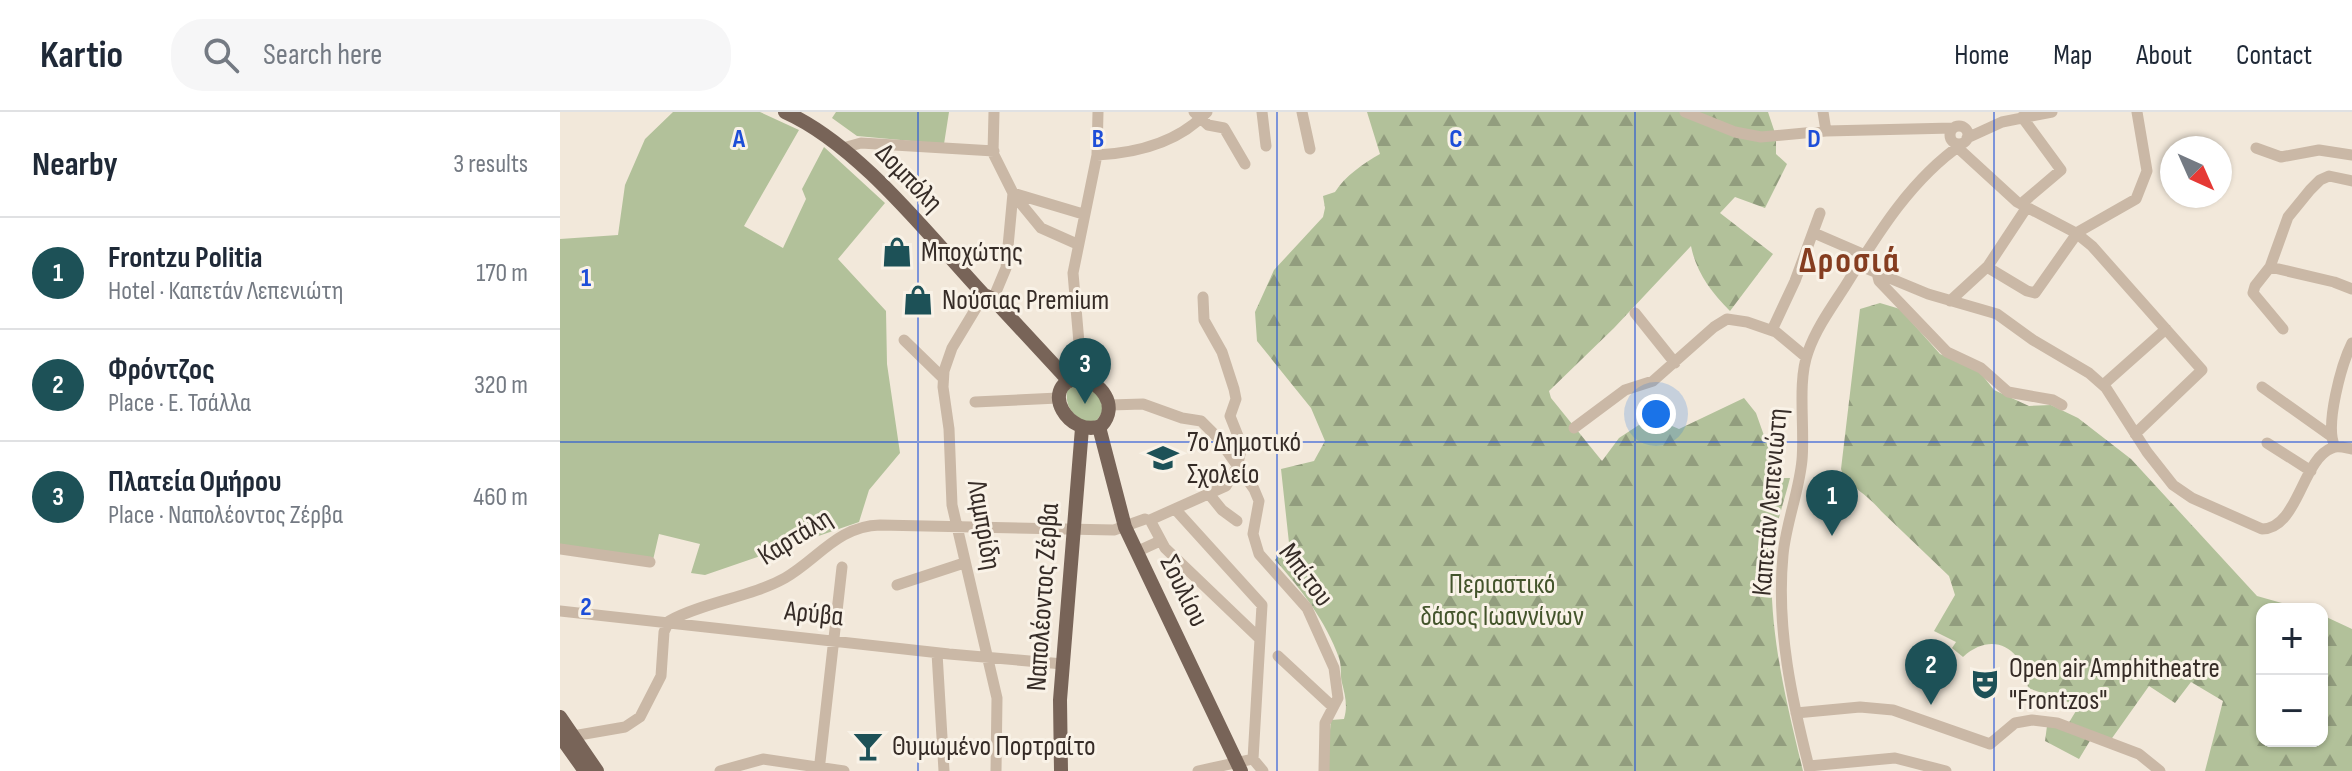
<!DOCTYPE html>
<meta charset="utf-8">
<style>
body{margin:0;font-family:"Sofia Sans Condensed",sans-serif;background:#f6f6f7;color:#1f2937}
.controls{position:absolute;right:24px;bottom:24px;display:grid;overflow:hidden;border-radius:16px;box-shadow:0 2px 6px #0004}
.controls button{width:72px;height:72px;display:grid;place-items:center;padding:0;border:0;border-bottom:2px solid #e0e1e3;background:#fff;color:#1f2937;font:40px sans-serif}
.compass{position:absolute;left:1600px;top:24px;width:72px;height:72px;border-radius:50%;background:#fff;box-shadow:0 2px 6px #0004;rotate:135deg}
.you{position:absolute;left:1096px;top:302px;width:28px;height:28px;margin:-20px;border:6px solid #fff;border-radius:50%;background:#1a73e8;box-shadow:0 0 0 12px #1a73e833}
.badge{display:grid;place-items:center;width:52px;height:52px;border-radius:50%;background:#1d5157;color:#fff;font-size:26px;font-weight:700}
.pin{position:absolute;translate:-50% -66px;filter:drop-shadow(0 2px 4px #0008)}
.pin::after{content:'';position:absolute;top:42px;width:28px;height:24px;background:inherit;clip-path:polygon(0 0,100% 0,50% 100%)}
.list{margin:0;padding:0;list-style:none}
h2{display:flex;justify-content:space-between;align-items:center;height:104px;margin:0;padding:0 32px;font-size:34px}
h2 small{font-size:26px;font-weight:400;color:#747a83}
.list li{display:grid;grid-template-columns:52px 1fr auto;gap:24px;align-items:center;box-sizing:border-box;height:112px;padding:0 32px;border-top:2px solid #e0e1e3}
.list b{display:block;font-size:30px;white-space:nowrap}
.list p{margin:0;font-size:26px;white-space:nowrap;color:#747a83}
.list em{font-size:26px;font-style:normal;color:#747a83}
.icon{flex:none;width:44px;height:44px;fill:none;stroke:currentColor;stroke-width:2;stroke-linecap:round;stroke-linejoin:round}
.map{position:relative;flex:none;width:1792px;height:659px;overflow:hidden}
header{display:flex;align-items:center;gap:48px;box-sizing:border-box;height:112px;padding:0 40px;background:#fff;border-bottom:2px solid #e0e1e3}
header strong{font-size:38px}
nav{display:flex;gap:44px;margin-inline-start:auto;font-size:28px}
.search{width:560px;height:72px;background:#f6f6f7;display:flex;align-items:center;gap:20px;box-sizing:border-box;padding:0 28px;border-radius:32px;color:#747a83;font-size:30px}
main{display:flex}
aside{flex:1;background:#fff}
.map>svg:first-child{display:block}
.grass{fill:#b2c19a}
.forest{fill:url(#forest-firs)}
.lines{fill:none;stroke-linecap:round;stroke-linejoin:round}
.minor{stroke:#cab8a6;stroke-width:11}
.major{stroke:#786458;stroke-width:14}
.grid{fill:none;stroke:#1d4ed8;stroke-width:2;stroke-opacity:0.55}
.labels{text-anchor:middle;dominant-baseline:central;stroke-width:6;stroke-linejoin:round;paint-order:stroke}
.street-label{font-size:28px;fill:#362c27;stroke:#f9f2e7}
.poi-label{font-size:28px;fill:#362c27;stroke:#f9f2e7;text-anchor:start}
.park-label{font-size:28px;fill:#43542b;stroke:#f9f2e7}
.district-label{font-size:36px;font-weight:bold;letter-spacing:2px;fill:#853d20;stroke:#f9f2e7}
.grid-label{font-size:26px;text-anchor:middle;font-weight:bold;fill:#1d4ed8;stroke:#f9f2e7;stroke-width:6;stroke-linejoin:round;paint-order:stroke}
</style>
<header>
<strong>Kartio</strong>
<div class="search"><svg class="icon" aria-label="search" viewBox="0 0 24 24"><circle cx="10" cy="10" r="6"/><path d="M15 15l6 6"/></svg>Search here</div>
<nav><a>Home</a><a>Map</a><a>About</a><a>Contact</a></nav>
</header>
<main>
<aside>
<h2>Nearby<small>3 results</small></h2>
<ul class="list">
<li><span class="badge">1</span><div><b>Frontzu Politia</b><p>Hotel · Καπετάν Λεπενιώτη</p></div><em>170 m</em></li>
<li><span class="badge">2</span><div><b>Φρόντζος</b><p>Place · Ε. Τσάλλα</p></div><em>320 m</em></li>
<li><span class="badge">3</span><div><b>Πλατεία Ομήρου</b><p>Place · Ναπολέοντος Ζέρβα</p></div><em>460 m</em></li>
</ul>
</aside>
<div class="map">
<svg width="1792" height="659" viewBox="0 0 1792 659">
<defs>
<pattern id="forest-firs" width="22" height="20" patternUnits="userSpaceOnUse" patternTransform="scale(2)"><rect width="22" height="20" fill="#b2c19a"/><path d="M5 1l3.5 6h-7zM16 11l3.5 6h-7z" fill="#929d7e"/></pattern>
</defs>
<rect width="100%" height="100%" fill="#f2e8da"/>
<path class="grass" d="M113,0H200L239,18L184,114L223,136L246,87L242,77L264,35L325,91L278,147L326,199L327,252L340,341L309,378L299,410L145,463L131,461L140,432L99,422L93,448L0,432V127L58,123L65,73L85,27Z
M276,0H389L384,32L297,24L272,6Z
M514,272L529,273L540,285L543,299L537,308L528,311C513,304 505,295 507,279Z"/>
<path class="forest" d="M807,0H1208L1216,24V42L1227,52L1205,96L1175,85L1160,101L1213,142L1170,199C1151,180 1136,160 1131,134L1054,216L989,279L991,286L1042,349L1059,326L1091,305L1119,317L1184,286L1196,301L1219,366H1230C1224,391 1213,419 1212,445C1208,517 1226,589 1243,659H766L771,608L784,607C788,594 785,583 782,571C780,563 782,555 779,546C766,509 741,477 715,448L729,431L721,357L754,349L765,329L751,296L697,229L695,200L714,158L763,105L765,96L763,84L775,80C785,64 804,51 820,42Z
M1320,191L1340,197L1380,242L1419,259L1434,278L1469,294L1491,293L1518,306L1571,347L1697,484L1743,497H1702V629H1762V503L1792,517V659H1645L1663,589L1631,570L1615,591L1589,574L1550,629L1534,622L1519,647L1485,629L1487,614L1505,617L1519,594L1468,576C1465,538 1434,517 1403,545L1392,536L1396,530L1374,519L1395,483L1389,464L1321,399C1309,383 1285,372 1281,357L1300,197Z"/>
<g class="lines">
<path class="minor" d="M634,0L648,13L664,16L685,52
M702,0L706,34
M742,0L750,37
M1125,0L1175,20L1201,25L1266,19L1393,16
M1263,0L1266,19
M1390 23a9 9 0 1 1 18 0a9 9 0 1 1-18 0Z
M1407,26L1442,10L1492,0
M1397,35L1457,90L1516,121L1532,134L1642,258L1575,322
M283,36L301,31L434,39
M1696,36L1721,45L1759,38L1792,43
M537,43C578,41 618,31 647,0
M1792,69L1769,64L1760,68L1750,78L1728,105L1710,155L1774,170L1792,177
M453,81L523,102
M453,82L481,116L517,132
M1461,92L1501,58L1462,5
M1254,121L1305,143
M1298,153L1368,182L1437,202L1473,228L1529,261L1546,276L1587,340L1613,373L1632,386L1702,417C1738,417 1742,347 1772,336C1778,333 1786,336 1792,337
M1427,155L1467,179L1475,181L1518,120L1576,87L1587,59L1577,0
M1710,155L1695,174L1693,181L1723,217
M1317,161L1319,169L1387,240L1421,256L1448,280L1493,288L1502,293
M424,183L392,236L384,259L383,275L389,317L392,393L437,586L436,659
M643,185L644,208L662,240L674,277L676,287L670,304L682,334L677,355L666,374L590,408L605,436L699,526
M433,187L446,156L453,81L433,41L434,0
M1390,189L1428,154L1467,95
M1075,201L1115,251
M1212,218L1235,169L1260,101
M344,228L383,266
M522,266L513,161L537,43L538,0
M1543,273L1606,217
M1702,275L1771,324
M415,290L498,286
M550,293L583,292L622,306L641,309L657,325L694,377L699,389L693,422L699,442L747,496L774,556L778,586L765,611L764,659
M1014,316L1065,278L1093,269L1154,215L1167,207L1187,210L1216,220L1246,245
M1707,331L1751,359
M1775,335C1764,314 1782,251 1792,231
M649,382L662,398L677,409
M615,397L702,493L693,647L638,659
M0,437L90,450
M576,440L600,429
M337,473L404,451
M0,499L389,542L503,552
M377,541L384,659
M718,544L773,595
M1236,601L1300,595L1333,598L1430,632L1455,611L1472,608L1497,611L1579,642L1600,659
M13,624L65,615L80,605L101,564L104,520L109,509C144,490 191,485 225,466C258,447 278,414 320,413L554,418L585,407
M693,647L703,659
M1249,654L1335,646L1386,659
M160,659L203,647L284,659
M259,659L282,455
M1250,659C1232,589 1216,516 1223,443C1226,411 1239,380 1242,348C1245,315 1237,270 1248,240C1256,217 1271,196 1284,176C1317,123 1350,68 1402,32"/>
<path class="major" d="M225,0C299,33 368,123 424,183L433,187L509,269
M516,266C541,268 560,294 541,314C509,326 479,276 516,266Z
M539,315L565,415L681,659
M0,605L37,659
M0,624L25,659
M501,659L500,588L522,316"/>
</g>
<path class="grid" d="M358,0V659M717,0V659M1075,0V659M1434,0V659M0,330H1792"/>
<defs>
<g id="shop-bare" transform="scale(2.4)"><path d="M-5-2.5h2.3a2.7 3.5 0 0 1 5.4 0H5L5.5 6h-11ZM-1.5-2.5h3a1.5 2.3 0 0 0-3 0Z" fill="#1d5157" stroke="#f9f2e7" stroke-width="2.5" paint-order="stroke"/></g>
<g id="school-bare" transform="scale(2.4)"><path d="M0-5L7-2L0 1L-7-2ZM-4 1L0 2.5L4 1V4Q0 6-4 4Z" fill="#1d5157" stroke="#f9f2e7" stroke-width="2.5" paint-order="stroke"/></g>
<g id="theatre-bare" transform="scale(2.4)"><path d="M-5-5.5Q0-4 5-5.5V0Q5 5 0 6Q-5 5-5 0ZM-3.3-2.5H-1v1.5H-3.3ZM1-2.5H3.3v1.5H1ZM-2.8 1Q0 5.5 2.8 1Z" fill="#1d5157" stroke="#f9f2e7" stroke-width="2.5" paint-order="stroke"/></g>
<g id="bar-bare" transform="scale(2.4)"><path d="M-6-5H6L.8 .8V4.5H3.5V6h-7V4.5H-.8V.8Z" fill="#1d5157" stroke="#f9f2e7" stroke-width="2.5" paint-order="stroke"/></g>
</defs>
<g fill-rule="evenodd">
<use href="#shop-bare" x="337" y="140"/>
<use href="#shop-bare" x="358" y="188"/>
<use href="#school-bare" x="603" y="346"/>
<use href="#theatre-bare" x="1425" y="572"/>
<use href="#bar-bare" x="308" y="634"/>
</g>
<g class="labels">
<g class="street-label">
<text transform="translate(349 66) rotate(46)">Δομπόλη</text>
<text transform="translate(1210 390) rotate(-85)">Καπετάν Λεπενιώτη</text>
<text transform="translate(424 413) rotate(80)">Λαμπρίδη</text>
<text transform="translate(235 425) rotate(-32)">Καρτάλη</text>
<text transform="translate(746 463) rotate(53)">Μπίτου</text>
<text transform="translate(624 479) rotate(64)">Σουλίου</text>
<text transform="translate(483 485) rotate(-86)">Ναπολέοντος Ζέρβα</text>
<text transform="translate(254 502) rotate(6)">Αρύβα</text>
</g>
<g class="poi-label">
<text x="361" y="140">Μποχώτης</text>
<text x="382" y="188">Νούσιας Premium</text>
<text x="627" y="330">7ο Δημοτικό<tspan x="627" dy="32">Σχολείο</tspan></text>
<text x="1449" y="556">Open air Amphitheatre<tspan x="1449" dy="32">"Frontzos"</tspan></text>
<text x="332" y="634">Θυμωμένο Πορτραίτο</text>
</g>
<g class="park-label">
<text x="942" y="472">Περιαστικό<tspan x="942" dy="32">δάσος Ιωαννίνων</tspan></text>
</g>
<g class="district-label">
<text x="1290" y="149">Δροσιά</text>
</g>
</g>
<g class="grid-label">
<text x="179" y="35">A</text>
<text x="538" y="35">B</text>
<text x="896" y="35">C</text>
<text x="1254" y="35">D</text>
<text x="26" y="174">1</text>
<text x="26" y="503">2</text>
</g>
</svg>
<div class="controls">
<button>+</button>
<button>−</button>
</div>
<svg class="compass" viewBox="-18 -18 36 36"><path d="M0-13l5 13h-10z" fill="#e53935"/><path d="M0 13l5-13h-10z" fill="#747a83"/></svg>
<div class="you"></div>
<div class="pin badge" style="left:1272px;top:424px">1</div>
<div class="pin badge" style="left:1371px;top:593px">2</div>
<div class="pin badge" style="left:525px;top:292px">3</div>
</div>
</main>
